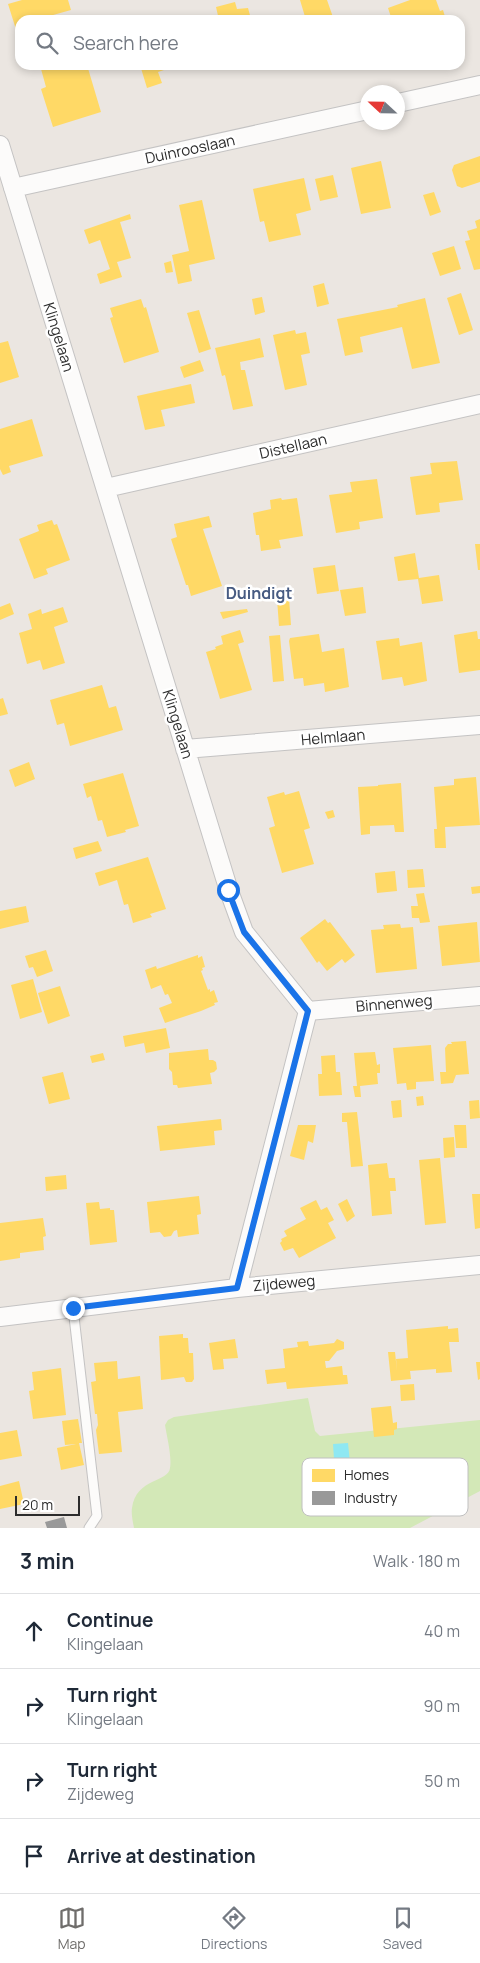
<!DOCTYPE html>
<meta charset="utf-8">
<style>
body{margin:0;font-family:Manrope,sans-serif;background:#f6f6f7;color:#1f2937}
.compass{position:absolute;left:360px;top:85px;width:45px;height:45px;border-radius:50%;background:#fff;box-shadow:0 2px 8px #0003;rotate:292deg}
.scale{position:absolute;left:15px;bottom:12px;width:65px;box-sizing:border-box;padding-left:5px;border:2px solid #2c2c2c;border-top:0;font-size:14px;line-height:18px;white-space:nowrap;color:#2c2c2c;-webkit-text-stroke:4px #fff;paint-order:stroke}
.stop{position:absolute;width:15px;height:15px;margin:-11px;border:4px solid #1a73e8;border-radius:50%;background:#fff}
.stop.end{background:#1a73e8;border-color:#fff;box-shadow:0 1px 5px #0008}
.list{margin:0;padding:0;list-style:none}
h2{display:flex;justify-content:space-between;align-items:center;height:65px;margin:0;padding:0 20px;font-size:21px}
h2 small{font-size:16px;font-weight:400;color:#747a83}
.list li{display:grid;grid-template-columns:32px 1fr auto;gap:15px;align-items:center;box-sizing:border-box;height:75px;padding:0 20px;border-top:1px solid #e0e1e3}
.list b{display:block;font-size:19px;white-space:nowrap}
.list p{margin:0;font-size:16px;white-space:nowrap;color:#747a83}
.list em{font-size:16px;font-style:normal;color:#747a83}
.icon{flex:none;width:28px;height:28px;fill:none;stroke:currentColor;stroke-width:2;stroke-linecap:round;stroke-linejoin:round}
.map{position:relative;flex:none;width:480px;height:1528px;overflow:hidden}
.search{position:absolute;background:#fff;box-shadow:0 2px 8px #0003;left:15px;right:15px;top:15px;height:55px;display:flex;align-items:center;gap:12px;box-sizing:border-box;padding:0 18px;border-radius:15px;color:#747a83;font-size:19px}
.sheet{height:365px;background:#fff}
nav{display:flex;justify-content:space-around;align-items:center;box-sizing:border-box;height:70px;border-top:1px solid #e0e1e3;background:#fff;font-size:14px;color:#747a83}
nav a{display:grid;justify-items:center;gap:2px}
nav .on{color:#6f6d6b}
.map>svg:first-child{display:block}
.green{fill:#d3e8b7}
.water{fill:#8fe8f2}
.homes{fill:#ffd966}
.industry{fill:#999}
.lines{fill:none;stroke-linecap:round;stroke-linejoin:round}
.lane-casing{stroke:#c4c3c3;stroke-width:11}
.street-casing{stroke:#c4c3c3;stroke-width:20}
.lane{stroke:#fcfbfa;stroke-width:9}
.street{stroke:#fcfbfa;stroke-width:18}
.route{stroke:#1a73e8;stroke-width:6}
.labels{text-anchor:middle;dominant-baseline:central;stroke-width:5;stroke-linejoin:round;paint-order:stroke}
.street-label{font-size:15px;fill:#2c2c2c;stroke:#fff}
.neighbourhood-label{font-size:16px;font-weight:bold;fill:#475b82;stroke:#fff}
.key{fill:#fff;stroke:#c0c0c0;stroke-width:1}
.key-label{font-size:14px;fill:#2c2c2c}
</style>
<div class="map">
<svg width="480" height="1528" viewBox="0 0 480 1528">
<rect width="100%" height="100%" fill="#ebe6e1"/>
<path class="green" d="M308,1398L315,1431L320,1436L480,1420V1491L410,1528H134C133,1522 131,1514 132,1508C136,1478 169,1482 170,1468C172,1457 167,1437 165,1425L168,1420L174,1417Z"/>
<path class="water" d="M348,1443L351,1473L335,1474L333,1444Z"/>
<path class="homes" d="M22,0H68L71,10L46,17V20H20V42L8,4Z
M300,0H327L334,20H306Z
M410,0H436L440,11L443,10L446,20H382L391,17L388,8Z
M235,2L237,9L248,8L251,19L219,20L216,7Z
M55,65H87L101,112L53,127L41,89L46,87L41,69Z
M140,65H179L158,72L162,83L147,88Z
M480,156V182L462,188L457,186L452,170L454,165Z
M381,161L391,208L361,214L351,168Z
M333,175L338,197L320,201L315,179Z
M304,178L311,210L296,214L301,235L269,242L264,221L260,222L253,189Z
M434,192L441,212L430,216L423,195Z
M202,200L215,259L189,265L192,281L178,284L172,255L189,251L179,205Z
M130,214L131,219L120,222L131,258L117,262L122,277L100,284L97,274L110,269L100,240L89,244L84,230Z
M480,219V269L474,270L465,241L470,240L467,231L477,228L475,221Z
M454,246L461,269L440,276L432,253Z
M171,261L173,272L166,273L164,263Z
M324,283L329,304L317,307L313,286Z
M461,293L473,330L459,335L447,298Z
M262,297L265,312L255,315L252,299Z
M425,298L440,363L412,369L402,327L360,337L363,352L345,356L337,319L398,307L397,305Z
M141,299L144,308L146,307L159,352L124,363L110,318L113,317L110,308Z
M199,310L211,349L199,353L187,313Z
M295,330L296,334L306,332L310,353L301,355L307,385L285,390L273,335Z
M260,338L264,357L240,362L241,370H245L253,406L233,410L225,375L222,376L215,348Z
M8,341L19,377L0,383V343Z
M200,360L204,371L184,378L180,367Z
M191,384L195,403L161,410L165,426L145,430L137,396Z
M32,419L43,456L9,466L11,472L3,475L0,469V429Z
M457,461L463,500L439,503L440,512L416,515L410,477L432,474L430,463Z
M377,479L383,518L359,522L360,529L336,533L329,495L352,492L350,482Z
M281,498L282,500L297,498L303,536L279,540L281,548L261,551L259,535H256L253,513L271,509L270,500Z
M209,516L212,527L203,529L222,586L191,596L188,585H186L171,539L177,537L174,524Z
M52,520L54,525L57,524L70,560L46,569L48,574L34,579L19,539L39,531L37,525Z
M475,544H480V570H478Z
M415,553L419,578L439,575L443,601L422,604L418,579L398,581L394,557Z
M335,565L339,591L317,594L313,568Z
M363,587L366,613L345,616L340,590Z
M289,598L291,625L279,626L277,599Z
M10,603L14,614L0,620V607Z
M63,607L68,622L54,627L65,663L43,670L40,660L27,664L19,633L32,629L28,614L41,609L42,614Z
M247,609L248,612L223,619L220,612Z
M240,630L244,642L238,644L252,690L220,699L206,652L216,649L215,647L223,644L221,636Z
M477,631L478,639H480V670L459,673L454,635Z
M319,634L322,652L344,648L349,687L325,692L324,683L304,686L303,678L294,679L289,641L290,638Z
M280,635L284,681L273,682L269,636Z
M399,638L400,646L422,642L427,681L404,686L402,677L382,680L376,641Z
M102,685L109,708L116,706L123,730L70,746L64,723L57,725L50,700Z
M3,698L8,714L0,716V699Z
M29,762L35,779L15,787L9,770Z
M123,773L139,826L125,830L126,832L107,837L102,820L98,821L91,796L87,798L83,784Z
M476,777L480,825L445,827L446,848H435L434,829H437L434,787L454,785V779Z
M401,783L404,832H395L394,825L370,826V834L361,835L358,787L378,786V785Z
M299,791L310,828L304,830L314,864L282,873L269,828L275,826L267,797L284,792L285,795Z
M333,810L335,817L328,819L325,812Z
M98,841L102,851L76,859L73,848Z
M148,857L166,909L150,914L152,917L133,923L128,904L124,905L117,880L99,886L95,873Z
M423,869L425,887L408,888L407,870Z
M395,871L397,891L377,893L375,873Z
M480,886V893L472,894L471,887Z
M424,893L430,922L420,923L419,918H412L411,906H418L416,894Z
M26,906L29,922L0,929V911Z
M325,919L328,923L330,922L355,955L345,963L342,959L327,971L319,961L317,963L300,938Z
M477,922L480,962L442,966L438,926Z
M400,924L401,928L413,927L417,969L376,973L371,930L384,929L383,925Z
M46,950L53,971L37,977L33,967L29,968L25,956Z
M198,955V958L202,956L205,967L202,968L203,970L201,971L208,990L210,989V992L214,990L218,1002L214,1003L215,1005L201,1011L165,1023L159,1008L172,1003L168,994L165,995L161,985L151,989L145,970L156,966L157,969Z
M33,979L42,1012L20,1019L11,985Z
M60,986L70,1016L48,1024L38,993Z
M166,1028L170,1048L146,1053L144,1043L125,1047L123,1036Z
M466,1041L469,1074L456,1075L453,1083L441,1084L440,1072H446L445,1048L448,1044H452L451,1042Z
M431,1045L434,1081L416,1082V1089L407,1090L406,1083L397,1084L393,1048Z
M208,1049L209,1060H213L216,1062L217,1069L214,1072L210,1073L212,1084L178,1088L177,1085H173L172,1072L169,1069V1053Z
M375,1052L377,1065L380,1064V1073H377L378,1084L360,1086L361,1097H355L353,1086H357L354,1053Z
M103,1053L105,1060L92,1063L90,1056Z
M335,1055L336,1072H340L342,1095L319,1096L318,1074H322L321,1056Z
M63,1072L70,1099L49,1104L42,1077Z
M423,1096L424,1105L417,1106L416,1097Z
M401,1100L402,1117L393,1118L391,1101Z
M479,1100L480,1118L470,1119L469,1101Z
M357,1112L363,1166L351,1167L347,1122H342V1113Z
M221,1119L222,1130L214,1131L215,1145L160,1151L157,1126Z
M298,1125H316L313,1143L308,1141L304,1160L290,1156Z
M454,1125H466L467,1148H456Z
M454,1137L455,1157L444,1158L443,1138Z
M440,1158L446,1223L425,1225L419,1160Z
M387,1163L389,1178H395L396,1191H390L392,1214L372,1216L368,1165Z
M66,1175L67,1189L46,1191L45,1177Z
M472,1194H480V1228L475,1229Z
M199,1196L201,1214L197,1215L199,1234L178,1237L177,1230L174,1231L171,1236L164,1237L160,1232L150,1233L147,1202Z
M347,1199L355,1216L347,1222L338,1204Z
M316,1200L321,1210L327,1207L334,1220L328,1223L336,1238L299,1258L293,1248L284,1251L280,1243L282,1241L281,1239L287,1236L284,1231L306,1219L300,1208Z
M99,1202L100,1209L110,1208V1210H114L117,1242L90,1245L86,1203Z
M43,1218L46,1236L43,1237L44,1250L20,1253V1258L0,1261V1223Z
M448,1326V1329L458,1328L459,1342H449L452,1372L436,1373V1369L410,1371L411,1379L391,1381L388,1352H395L397,1371L396,1359L408,1358L406,1330Z
M183,1334V1338H188L189,1353H193L194,1379L192,1382H186L184,1377L161,1380L159,1336Z
M235,1339L238,1358L223,1359L224,1369L213,1370L209,1343Z
M337,1339L344,1342V1349L337,1351L329,1361H325L326,1368L342,1366L343,1375H347L348,1384L287,1389L286,1382L267,1384L265,1370L285,1368L283,1349L298,1347L297,1342L308,1341L309,1346L334,1343Z
M117,1361L118,1379L140,1376L143,1409L118,1412L122,1452L99,1454L96,1430L98,1425L97,1414H95L91,1382L96,1381L94,1363Z
M476,1362H480V1379L478,1380Z
M61,1368L66,1415L33,1419L29,1391L34,1390L32,1372Z
M414,1384L415,1400L401,1401L400,1385Z
M391,1406L393,1423L397,1422V1429L394,1430V1435L374,1437L371,1408Z
M78,1419L82,1443H79L84,1465L61,1470L57,1448L76,1444L65,1445L62,1421Z
M17,1430L22,1456L0,1460V1433Z
M19,1481L24,1504L0,1509V1486Z"/>
<path class="industry" d="M64,1517L67,1528H47L45,1522Z"/>
<g class="lines">
<g class="lane-casing">
<path id="lane" d="M73,1308L97,1516L89,1528"/>
</g>
<g class="street-casing">
<path id="street" d="M398,103L480,85
M0,145L229,891L244,932L308,1011L237,1288
M13,188L368,110
M106,488L480,404
M185,749L480,725
M308,1011L480,996
M0,1317L237,1288L480,1265"/>
</g>
<use href="#lane" class="lane"/>
<use href="#street" class="street"/>
</g>
<g class="lines">
<path class="route" d="M73,1308L237,1288L308,1011L244,932L228,890"/>
</g>
<g class="labels">
<g class="street-label">
<text transform="translate(190 149) rotate(-12)">Duinrooslaan</text>
<text transform="translate(59 337) rotate(73)">Klingelaan</text>
<text transform="translate(293 446) rotate(-13)">Distellaan</text>
<text transform="translate(178 724) rotate(73)">Klingelaan</text>
<text transform="translate(333 737) rotate(-5)">Helmlaan</text>
<text transform="translate(394 1003) rotate(-5)">Binnenweg</text>
<text transform="translate(284 1283) rotate(-5)">Zijdeweg</text>
</g>
<g class="neighbourhood-label">
<text x="259" y="593">Duindigt</text>
</g>
</g>
<rect x="302" y="1458" width="166" height="58" rx="8" class="key"/>
<rect x="312" y="1469" width="23" height="13" fill="#ffd966"/>
<rect x="312" y="1491" width="23" height="14" fill="#999"/>
<g class="key-label">
<text x="344" y="1480">Homes</text>
<text x="344" y="1503">Industry</text>
</g>
</svg>
<svg class="compass" viewBox="-18 -18 36 36"><path d="M0-13l5 13h-10z" fill="#e53935"/><path d="M0 13l5-13h-10z" fill="#747a83"/></svg>
<div class="scale">20 m</div>
<div class="stop" style="left:228px;top:890px"></div>
<div class="stop end" style="left:73px;top:1308px"></div>
<div class="search"><svg class="icon" aria-label="search" viewBox="0 0 24 24"><circle cx="10" cy="10" r="6"/><path d="M15 15l6 6"/></svg>Search here</div>
</div>
<section class="sheet">
<h2>3 min<small>Walk · 180 m</small></h2>
<ul class="list">
<li><svg class="icon" aria-label="ahead" viewBox="0 0 24 24"><path d="M12 20V5M6 11l6-6 6 6"/></svg><div><b>Continue</b><p>Klingelaan</p></div><em>40 m</em></li>
<li><svg class="icon" aria-label="right" viewBox="0 0 24 24"><path d="M7 20v-9h11M14 6l5 5-5 5"/></svg><div><b>Turn right</b><p>Klingelaan</p></div><em>90 m</em></li>
<li><svg class="icon" aria-label="right" viewBox="0 0 24 24"><path d="M7 20v-9h11M14 6l5 5-5 5"/></svg><div><b>Turn right</b><p>Zijdeweg</p></div><em>50 m</em></li>
<li><svg class="icon" aria-label="arrive" viewBox="0 0 24 24"><path d="M6 21V4h12l-3 4 3 4H6"/></svg><div><b>Arrive at destination</b></div></li>
</ul>
</section>
<nav>
<a class="on"><svg class="icon" aria-label="map" viewBox="0 0 24 24"><path d="M3 6l6-2 6 2 6-2v14l-6 2-6-2-6 2zM9 4v14M15 6v14"/></svg>Map</a>
<a><svg class="icon" aria-label="directions" viewBox="0 0 24 24"><path d="M12 3l9 9-9 9-9-9zM9 14v-3h6M13 9l2 2-2 2"/></svg>Directions</a>
<a><svg class="icon" aria-label="saved" viewBox="0 0 24 24"><path d="M7 4h10v16l-5-4-5 4z"/></svg>Saved</a>
</nav>
